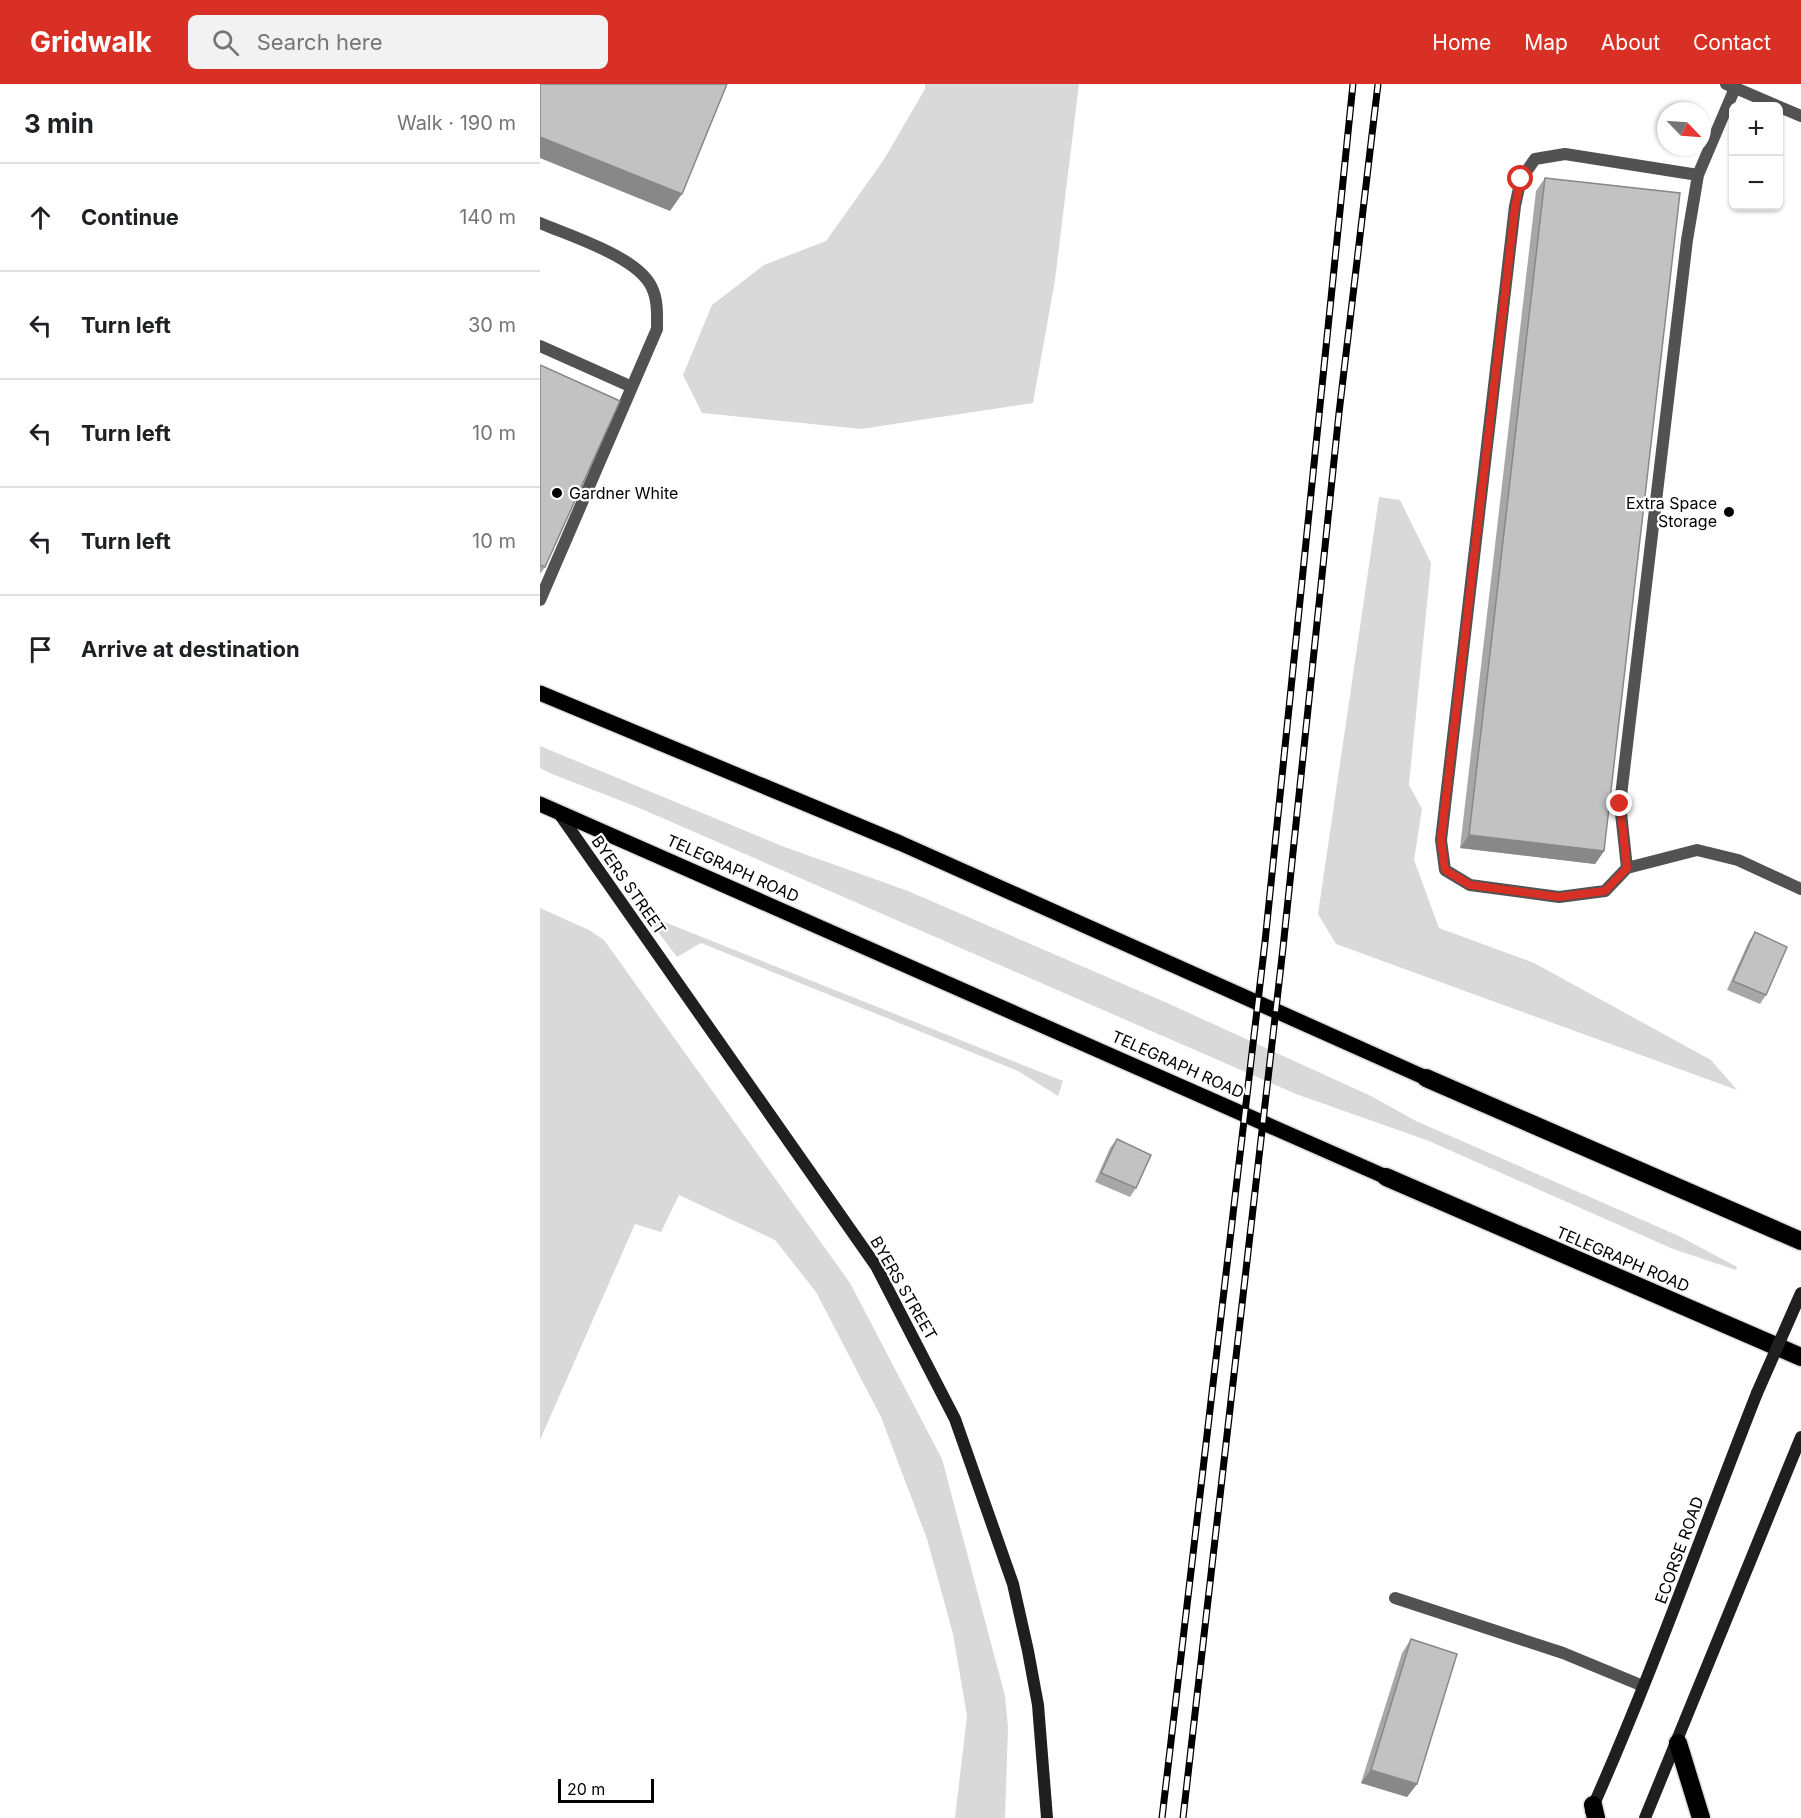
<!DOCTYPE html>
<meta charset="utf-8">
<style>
body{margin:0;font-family:Inter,sans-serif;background:#f2f2f2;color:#202124}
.controls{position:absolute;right:18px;top:18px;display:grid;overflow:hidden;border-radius:9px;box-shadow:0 2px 4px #0004}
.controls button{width:54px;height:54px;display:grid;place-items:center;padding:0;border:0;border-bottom:2px solid #e0e0e0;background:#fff;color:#202124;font:30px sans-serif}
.compass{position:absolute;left:1117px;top:18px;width:54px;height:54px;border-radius:50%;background:#fff;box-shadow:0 2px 4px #0004;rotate:115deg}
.scale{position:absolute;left:18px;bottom:15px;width:96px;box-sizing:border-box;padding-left:6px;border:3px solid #000;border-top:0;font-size:16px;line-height:21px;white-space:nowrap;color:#000;-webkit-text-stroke:4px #fff;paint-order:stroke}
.stop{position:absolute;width:18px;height:18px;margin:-14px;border:4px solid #d93025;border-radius:50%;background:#fff}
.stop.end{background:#d93025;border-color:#fff;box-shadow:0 2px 6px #0008}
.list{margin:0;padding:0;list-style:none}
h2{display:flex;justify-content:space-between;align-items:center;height:78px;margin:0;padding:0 24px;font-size:26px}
h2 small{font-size:20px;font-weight:400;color:#757577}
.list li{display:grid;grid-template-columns:39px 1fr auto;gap:18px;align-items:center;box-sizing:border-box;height:108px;padding:0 24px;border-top:2px solid #e0e0e0}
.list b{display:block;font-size:22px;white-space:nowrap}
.list em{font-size:20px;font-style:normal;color:#757577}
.icon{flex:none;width:33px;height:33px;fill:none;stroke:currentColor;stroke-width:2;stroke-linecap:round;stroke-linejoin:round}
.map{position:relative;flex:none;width:1261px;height:1734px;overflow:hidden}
header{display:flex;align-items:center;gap:36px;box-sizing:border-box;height:84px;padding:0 30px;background:#d93025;color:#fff}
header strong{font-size:28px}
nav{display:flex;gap:33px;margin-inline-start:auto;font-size:21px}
.search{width:420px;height:54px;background:#f2f2f2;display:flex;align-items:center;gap:15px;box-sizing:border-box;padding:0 21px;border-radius:9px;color:#757577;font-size:22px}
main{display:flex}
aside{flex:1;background:#fff}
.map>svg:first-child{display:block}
.green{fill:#d9d9d9}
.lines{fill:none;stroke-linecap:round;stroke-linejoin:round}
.primary-casing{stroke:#dbdbdb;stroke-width:18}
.highway-casing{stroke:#dbdbdb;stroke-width:21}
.lane{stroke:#525252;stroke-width:12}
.street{stroke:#525252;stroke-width:12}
.secondary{stroke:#1f1f1f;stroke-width:12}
.primary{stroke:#000;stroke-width:15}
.highway{stroke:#000;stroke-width:18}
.rail-casing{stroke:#000;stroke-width:7}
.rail{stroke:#fff;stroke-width:4.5;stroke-dasharray:14;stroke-linecap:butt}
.secondary-bridge{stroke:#1f1f1f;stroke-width:12}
.wall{fill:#a7a7a7}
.shaded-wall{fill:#888}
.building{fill:#c2c2c2;stroke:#888;stroke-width:1.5}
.route{stroke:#d93025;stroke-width:8}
.poi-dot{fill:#000;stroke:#fff;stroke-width:2}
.labels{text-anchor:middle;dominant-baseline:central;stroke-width:4.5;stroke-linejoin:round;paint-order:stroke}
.poi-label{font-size:16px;fill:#000;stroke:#fff;text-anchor:start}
.street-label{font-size:16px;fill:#000;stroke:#fff}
</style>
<header>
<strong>Gridwalk</strong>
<div class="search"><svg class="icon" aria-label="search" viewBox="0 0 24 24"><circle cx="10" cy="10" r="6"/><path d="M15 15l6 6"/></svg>Search here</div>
<nav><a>Home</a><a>Map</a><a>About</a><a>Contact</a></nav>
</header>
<main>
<aside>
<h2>3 min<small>Walk · 190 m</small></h2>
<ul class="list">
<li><svg class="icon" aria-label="ahead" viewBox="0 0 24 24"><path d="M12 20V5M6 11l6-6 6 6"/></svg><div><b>Continue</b></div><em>140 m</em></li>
<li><svg class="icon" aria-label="left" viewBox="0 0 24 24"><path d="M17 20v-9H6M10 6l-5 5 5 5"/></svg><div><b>Turn left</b></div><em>30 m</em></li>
<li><svg class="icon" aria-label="left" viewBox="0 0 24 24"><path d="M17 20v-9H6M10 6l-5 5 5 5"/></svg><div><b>Turn left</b></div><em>10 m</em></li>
<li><svg class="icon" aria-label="left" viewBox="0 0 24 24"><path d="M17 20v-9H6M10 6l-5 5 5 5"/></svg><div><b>Turn left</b></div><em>10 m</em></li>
<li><svg class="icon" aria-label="arrive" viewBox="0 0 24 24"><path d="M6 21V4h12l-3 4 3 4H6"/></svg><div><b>Arrive at destination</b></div></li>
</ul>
</aside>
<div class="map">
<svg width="1261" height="1734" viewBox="0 0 1261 1734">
<rect width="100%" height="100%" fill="#fff"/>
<path class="green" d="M385,0H539L515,196L493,319L321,345L162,329L143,291L172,221L224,181L286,157L343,77L385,5Z
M839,413L860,416L891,479L869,701L882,725L874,776L899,844L994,879L1171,976L1197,1006L796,860L778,830Z
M0,662L242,762L368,807L625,918L831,1012L876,1037L1139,1152L1197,1183L1196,1186L1133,1165L889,1057L756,1010L97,723L12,690L0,684Z
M0,824L49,846L64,856L310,1199L402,1375L465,1612L468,1644L465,1734H415L427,1632L413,1550L387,1455L341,1333L276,1208L235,1156L139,1111L121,1148L95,1140L0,1356Z
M112,833L523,997L518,1012L478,987L161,859L137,873L112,840L110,836Z"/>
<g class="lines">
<g class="primary-casing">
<path id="primary" d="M0,609L360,759L886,994
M0,720L846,1093"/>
</g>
<g class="highway-casing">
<path id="highway" d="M886,994L1261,1157
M846,1093L1261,1273
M1138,1659L1161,1734
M1053,1721L1056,1734"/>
</g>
<path class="lane" d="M1195,4L1158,91L1025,70L995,75L981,95L975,122L901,756L905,786L930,801L1019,813L1065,807L1087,784L1157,766L1198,776L1261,805
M0,139C30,152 99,173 112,204C118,216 117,232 117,245L0,516
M0,262L92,303
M1087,784L1080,720L1147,156L1158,91
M855,1514L1023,1569L1103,1602"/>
<path class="street" d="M1186,0L1261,32"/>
<path class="secondary" d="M18,728L336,1182L415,1335L473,1500L488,1567L498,1621L507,1734
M1051,1727C1112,1590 1162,1448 1217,1309
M1105,1734L1261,1353"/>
<use href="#primary" class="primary"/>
<use href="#highway" class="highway"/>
<g class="rail-casing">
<path id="rail" d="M622,1734L725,858L813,0
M643,1734L743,864L799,329L838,0"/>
</g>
<use href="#rail" class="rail"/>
<path class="secondary-bridge" d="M1217,1309L1261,1209"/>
</g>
<path class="wall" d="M1005,94L1064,767L1055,780L920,764L996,107Z
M0,281L5,483L0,490Z
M1215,848L1226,911L1220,920L1187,906L1209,857Z
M577,1055L596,1104L590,1113L555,1098L570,1064Z
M871,1555L877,1700L867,1713L821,1699L862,1569Z"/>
<path class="shaded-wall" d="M0,53L142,110L130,127L0,74Z
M929,751L1064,767L1055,780L920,764Z
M831,1686L877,1700L867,1713L821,1699Z"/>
<path class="building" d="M0,0H187L142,110L0,53Z
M1005,94L1140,109L1064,767L929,751Z
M0,281L80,317L5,483L0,481Z
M1215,848L1247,863L1226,911L1193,897Z
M577,1055L611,1071L596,1104L561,1089Z
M871,1555L917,1570L877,1700L831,1686Z"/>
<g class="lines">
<path class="route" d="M981,95L975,123L901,756L905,786L930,801L1019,813L1065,807L1087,784L1080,720"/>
</g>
<g class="poi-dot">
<circle cx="17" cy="409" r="6"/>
<circle cx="1189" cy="428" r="6"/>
</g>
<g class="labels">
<g class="poi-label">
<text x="29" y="409">Gardner White</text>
<text x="1177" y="419" text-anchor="end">Extra Space<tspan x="1177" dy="18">Storage</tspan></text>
</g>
<g class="street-label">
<text transform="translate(193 784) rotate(24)">TELEGRAPH ROAD</text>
<text transform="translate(89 801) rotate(55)">BYERS STREET</text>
<text transform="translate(638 980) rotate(24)">TELEGRAPH ROAD</text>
<text transform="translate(1083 1175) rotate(23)">TELEGRAPH ROAD</text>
<text transform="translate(364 1204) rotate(60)">BYERS STREET</text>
<text transform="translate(1139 1466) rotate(-70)">ECORSE ROAD</text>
</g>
</g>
</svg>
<div class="controls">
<button>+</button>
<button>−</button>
</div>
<svg class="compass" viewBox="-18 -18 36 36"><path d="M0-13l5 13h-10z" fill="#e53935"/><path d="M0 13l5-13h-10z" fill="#757577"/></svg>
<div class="scale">20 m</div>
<div class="stop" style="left:981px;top:95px"></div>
<div class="stop end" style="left:1080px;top:720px"></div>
</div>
</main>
